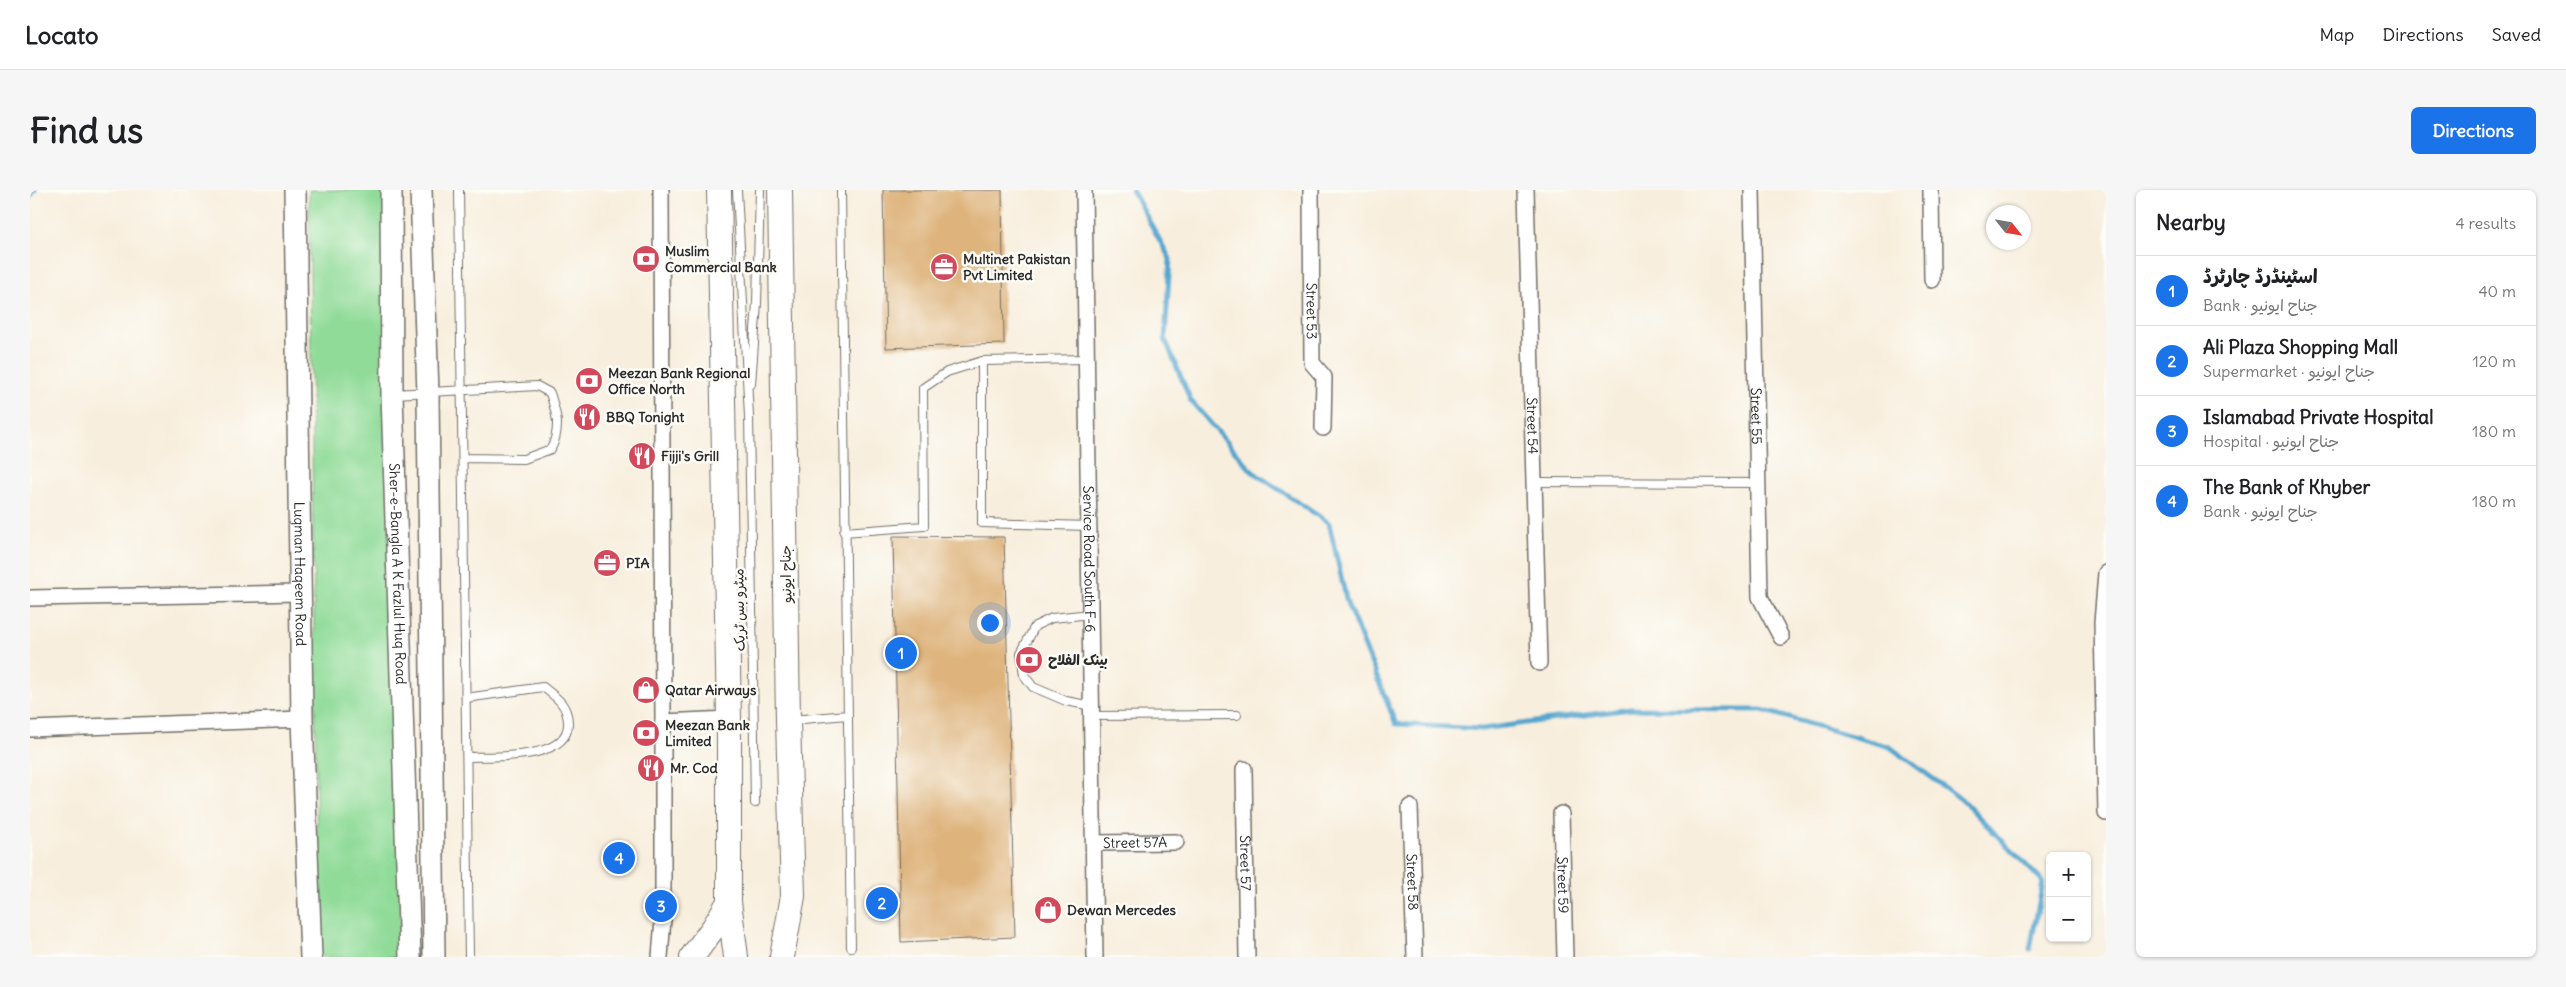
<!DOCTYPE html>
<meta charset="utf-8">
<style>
body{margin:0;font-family:Delius,"Playpen Sans Arabic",sans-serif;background:#f6f6f6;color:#202124}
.controls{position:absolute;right:15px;bottom:15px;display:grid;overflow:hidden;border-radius:8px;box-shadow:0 1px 4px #0004}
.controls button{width:45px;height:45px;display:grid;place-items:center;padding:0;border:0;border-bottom:1px solid #e0e0e0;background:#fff;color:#202124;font:25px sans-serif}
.compass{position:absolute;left:1956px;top:15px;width:45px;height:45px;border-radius:50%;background:#fff;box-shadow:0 1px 4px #0004;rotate:121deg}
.you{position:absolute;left:959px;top:432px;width:18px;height:18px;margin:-12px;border:4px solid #fff;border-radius:50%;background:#1a73e8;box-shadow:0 0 0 8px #1a73e833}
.badge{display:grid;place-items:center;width:32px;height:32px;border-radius:50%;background:#1a73e8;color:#fff;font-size:16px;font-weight:700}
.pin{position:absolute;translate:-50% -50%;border:2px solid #fff;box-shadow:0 1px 5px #0006}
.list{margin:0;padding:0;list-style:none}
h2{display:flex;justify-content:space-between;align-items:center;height:65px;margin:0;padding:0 20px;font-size:21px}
h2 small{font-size:16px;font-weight:400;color:#757577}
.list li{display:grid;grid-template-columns:32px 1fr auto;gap:15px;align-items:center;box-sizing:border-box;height:70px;padding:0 20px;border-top:1px solid #e0e0e0}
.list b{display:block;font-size:19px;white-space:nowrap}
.list p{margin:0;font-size:16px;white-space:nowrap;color:#757577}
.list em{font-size:16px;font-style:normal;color:#757577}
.map{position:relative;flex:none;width:2076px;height:767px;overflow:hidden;border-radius:8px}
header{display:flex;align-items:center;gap:30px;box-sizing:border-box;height:70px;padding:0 25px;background:#fff;border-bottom:1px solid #e0e0e0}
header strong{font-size:24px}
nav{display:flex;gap:28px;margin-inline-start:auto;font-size:18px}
.intro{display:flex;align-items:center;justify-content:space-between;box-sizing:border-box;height:120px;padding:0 30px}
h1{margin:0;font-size:35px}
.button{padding:12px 22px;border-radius:8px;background:#1a73e8;color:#fff;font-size:18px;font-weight:700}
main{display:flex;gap:30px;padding:0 30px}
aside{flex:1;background:#fff;border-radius:8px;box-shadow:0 1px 4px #0004}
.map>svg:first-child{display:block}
.green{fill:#90db98;stroke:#5e8362}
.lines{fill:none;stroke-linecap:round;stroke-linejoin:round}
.stream{stroke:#55a6cf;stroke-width:5}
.building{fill:#deb37c}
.lane-casing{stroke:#736f69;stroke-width:10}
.street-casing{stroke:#736f69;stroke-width:18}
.secondary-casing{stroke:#736f69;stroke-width:24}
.primary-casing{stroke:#736f69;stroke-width:26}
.lane{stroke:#fff;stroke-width:8}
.street{stroke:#fff;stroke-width:15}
.secondary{stroke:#fff;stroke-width:21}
.primary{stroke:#fff;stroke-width:24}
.labels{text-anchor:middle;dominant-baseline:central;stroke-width:5;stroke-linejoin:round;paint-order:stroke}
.poi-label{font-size:14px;font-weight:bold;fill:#2b2b2b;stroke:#fdfcf7;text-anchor:start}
.street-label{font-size:14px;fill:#2b2b2b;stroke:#fdfcf7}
</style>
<header>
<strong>Locato</strong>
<nav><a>Map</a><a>Directions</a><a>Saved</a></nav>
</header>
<div class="intro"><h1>Find us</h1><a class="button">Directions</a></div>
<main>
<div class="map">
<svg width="2076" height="767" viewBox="0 0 2076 767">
<rect width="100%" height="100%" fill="#fdfcf7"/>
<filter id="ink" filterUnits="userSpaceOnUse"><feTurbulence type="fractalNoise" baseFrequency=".02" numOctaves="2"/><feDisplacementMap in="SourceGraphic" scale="10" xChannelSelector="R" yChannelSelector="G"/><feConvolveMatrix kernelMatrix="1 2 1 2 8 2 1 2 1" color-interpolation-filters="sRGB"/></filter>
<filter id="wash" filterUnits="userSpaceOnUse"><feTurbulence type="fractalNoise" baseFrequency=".0096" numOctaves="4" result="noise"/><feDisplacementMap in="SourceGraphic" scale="20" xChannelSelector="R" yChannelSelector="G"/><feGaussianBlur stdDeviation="1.12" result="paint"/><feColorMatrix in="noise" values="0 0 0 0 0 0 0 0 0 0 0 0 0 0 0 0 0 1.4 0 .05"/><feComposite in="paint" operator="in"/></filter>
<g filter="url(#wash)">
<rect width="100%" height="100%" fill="#f8eedd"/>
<path class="green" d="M279,0H362L380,767H288Z"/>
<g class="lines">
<path class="stream" d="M1102,0L1140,69L1135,149L1161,211L1223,282L1299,333L1317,413L1366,534L1452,539L1600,519L1732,520L1860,557L1932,610L2013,692L2000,759
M0,7L5,0"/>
</g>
<g id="blocks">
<path class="building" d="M853,0H972L974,154L856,158Z
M863,346L974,347L985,747L871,752Z"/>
</g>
</g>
<g filter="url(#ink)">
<use href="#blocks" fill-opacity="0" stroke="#736f69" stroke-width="1"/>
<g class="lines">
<g class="lane-casing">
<path id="lane" d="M429,0L439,767
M707,0L719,226L725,613
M811,0L821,757
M952,171V333L1059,336
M721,194L727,113L730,0
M364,204L507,196L520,203C527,225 531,238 521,259L494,269L433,268
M1504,292L1727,293
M814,342L894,336L893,198L917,182L952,171L1056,169
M1061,424L1022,428L1005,436L991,463L994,485L1003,497L1036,511L1062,516
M436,508L513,497C527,508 537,514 538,532C540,571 463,566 437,567
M1062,526L1207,525
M762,530L817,525"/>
</g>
<g class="street-casing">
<g id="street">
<path id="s1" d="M1054,0L1065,767"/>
<path id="s2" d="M1281,0L1282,173L1294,187L1293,238"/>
<path id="s3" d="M1496,0L1509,473"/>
<path id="s4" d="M1722,0L1730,407L1751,447"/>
<path d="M1901,0L1902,90"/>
<path d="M2076,383L2072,433L2076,623"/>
<path d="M0,408L270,403"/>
<path d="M633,532L699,529"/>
<path d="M0,539L272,529"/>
<path id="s5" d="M1214,579L1217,767"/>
<path id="s6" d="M1380,617L1385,767"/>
<path id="s7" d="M1531,624L1535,767"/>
<path id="s8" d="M1064,653L1146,652"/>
<path d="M630,767L633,729V532L631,0"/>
</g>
</g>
<g class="secondary-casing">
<g id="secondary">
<path id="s9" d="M265,0L272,529L281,767"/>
<path id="s10" d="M361,0L362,204L380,767"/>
<path d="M391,0L398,203L404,767"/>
</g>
</g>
<g class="primary-casing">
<path id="primary" d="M689,0L699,529V712L706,767
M750,0L758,530L763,706L752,767
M662,767L684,737L699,712"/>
</g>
<use href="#lane" class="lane"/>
<use href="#street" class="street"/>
<use href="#secondary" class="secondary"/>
<use href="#primary" class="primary"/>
</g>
</g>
<defs>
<g id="bank-disc" transform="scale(1.4375)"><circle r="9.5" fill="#d1495b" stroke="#fdfcf7"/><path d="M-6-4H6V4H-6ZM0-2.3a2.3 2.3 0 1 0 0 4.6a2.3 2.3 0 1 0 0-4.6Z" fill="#fff"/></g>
<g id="office-disc" transform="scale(1.4375)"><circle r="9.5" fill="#d1495b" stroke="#fdfcf7"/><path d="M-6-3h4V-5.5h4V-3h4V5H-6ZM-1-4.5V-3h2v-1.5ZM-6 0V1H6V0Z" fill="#fff"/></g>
<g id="restaurant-disc" transform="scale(1.4375)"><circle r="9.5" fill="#d1495b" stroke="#fdfcf7"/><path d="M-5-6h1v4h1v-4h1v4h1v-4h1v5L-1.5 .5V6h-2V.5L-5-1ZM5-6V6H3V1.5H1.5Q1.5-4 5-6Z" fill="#fff"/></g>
<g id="shop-disc" transform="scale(1.4375)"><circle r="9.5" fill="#d1495b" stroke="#fdfcf7"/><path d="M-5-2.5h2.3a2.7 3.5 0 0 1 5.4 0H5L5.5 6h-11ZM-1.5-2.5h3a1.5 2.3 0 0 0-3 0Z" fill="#fff"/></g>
</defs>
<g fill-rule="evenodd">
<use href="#bank-disc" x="616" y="69"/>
<use href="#office-disc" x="914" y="77"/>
<use href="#bank-disc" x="559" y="191"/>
<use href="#restaurant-disc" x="557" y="227"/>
<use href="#restaurant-disc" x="612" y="266"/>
<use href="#office-disc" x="577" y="373"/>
<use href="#bank-disc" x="999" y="470"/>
<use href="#shop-disc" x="616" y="500"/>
<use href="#bank-disc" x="616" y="543"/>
<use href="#restaurant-disc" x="621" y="578"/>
<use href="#shop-disc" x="1018" y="720"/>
</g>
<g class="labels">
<g class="poi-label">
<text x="635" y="61">Muslim<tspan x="635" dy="16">Commercial Bank</tspan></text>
<text x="933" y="69">Multinet Pakistan<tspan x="933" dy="16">Pvt Limited</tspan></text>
<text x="578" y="183">Meezan Bank Regional<tspan x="578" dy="16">Office North</tspan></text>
<text x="576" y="227">BBQ Tonight</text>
<text x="631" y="266">Fijji's Grill</text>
<text x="596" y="373">PIA</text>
<text x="1018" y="470">بینک الفلاح</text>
<text x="635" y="500">Qatar Airways</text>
<text x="635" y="535">Meezan Bank<tspan x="635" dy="16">Limited</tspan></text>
<text x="640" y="578">Mr. Cod</text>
<text x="1037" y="720">Dewan Mercedes</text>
</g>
<g class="street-label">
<text stroke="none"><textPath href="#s2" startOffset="121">Street 53</textPath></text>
<text stroke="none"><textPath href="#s4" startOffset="226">Street 55</textPath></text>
<text stroke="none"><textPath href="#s3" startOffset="236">Street 54</textPath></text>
<text stroke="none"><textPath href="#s1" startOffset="369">Service Road South F-6</textPath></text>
<text stroke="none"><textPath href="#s9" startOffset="384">Luqman Haqeem Road</textPath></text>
<text stroke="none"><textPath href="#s10" startOffset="384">Sher-e-Bangla A K Fazlul Huq Road</textPath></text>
<text transform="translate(756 384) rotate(-91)">جناح ایونیو</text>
<text transform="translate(709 420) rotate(-91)">میٹرو بس ٹریک</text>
<text stroke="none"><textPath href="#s8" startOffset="41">Street 57A</textPath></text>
<text stroke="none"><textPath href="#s5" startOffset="94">Street 57</textPath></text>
<text stroke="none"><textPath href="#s6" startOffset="75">Street 58</textPath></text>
<text stroke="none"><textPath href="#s7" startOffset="71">Street 59</textPath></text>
</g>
</g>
</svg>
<div class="controls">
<button>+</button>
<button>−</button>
</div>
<svg class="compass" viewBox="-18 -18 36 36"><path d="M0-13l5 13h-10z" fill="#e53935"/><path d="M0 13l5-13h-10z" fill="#757577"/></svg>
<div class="you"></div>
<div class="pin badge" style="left:871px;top:463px">1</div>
<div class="pin badge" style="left:852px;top:713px">2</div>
<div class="pin badge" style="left:631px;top:716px">3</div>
<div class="pin badge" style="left:589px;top:668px">4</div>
</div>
<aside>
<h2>Nearby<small>4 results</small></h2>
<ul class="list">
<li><span class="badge">1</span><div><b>اسٹینڈرڈ چارٹرڈ</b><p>Bank · جناح ایونیو</p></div><em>40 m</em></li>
<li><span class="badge">2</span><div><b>Ali Plaza Shopping Mall</b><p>Supermarket · جناح ایونیو</p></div><em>120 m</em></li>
<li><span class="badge">3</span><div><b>Islamabad Private Hospital</b><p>Hospital · جناح ایونیو</p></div><em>180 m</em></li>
<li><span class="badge">4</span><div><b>The Bank of Khyber</b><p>Bank · جناح ایونیو</p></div><em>180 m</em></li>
</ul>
</aside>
</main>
